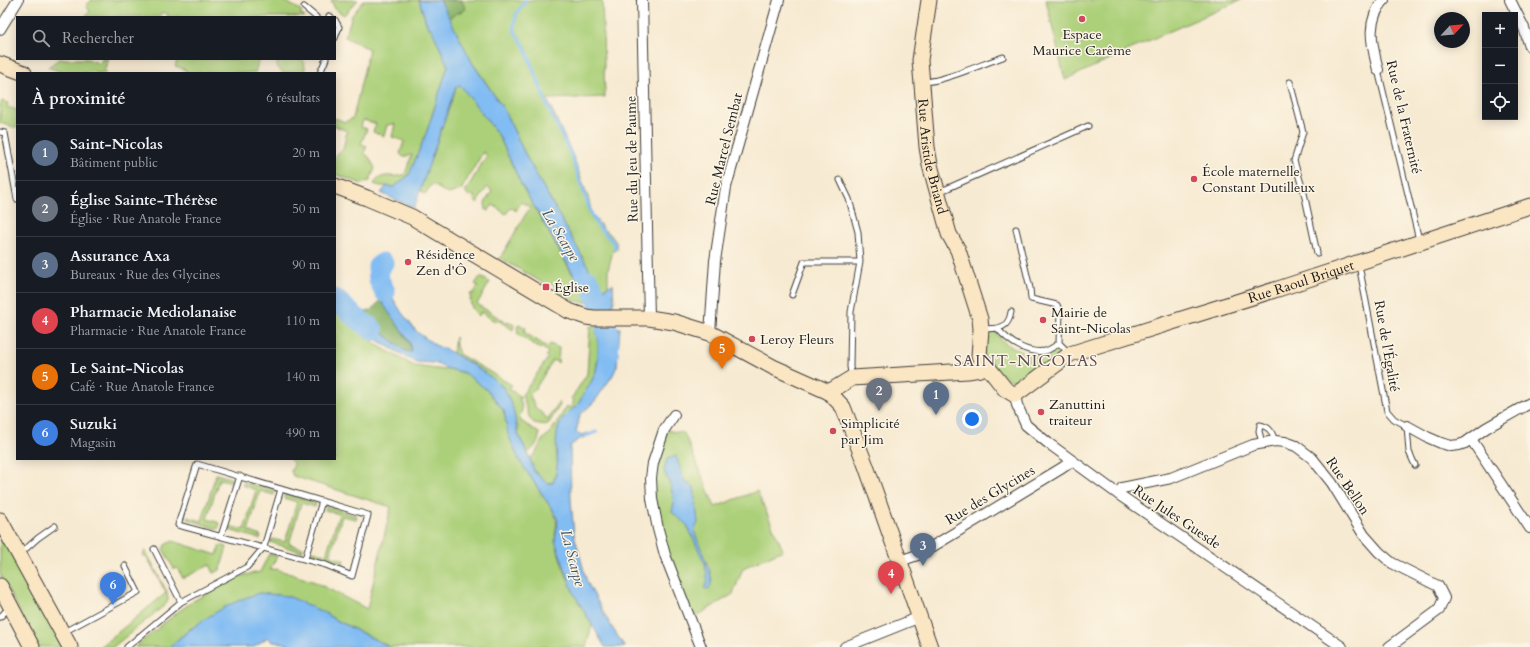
<!DOCTYPE html>
<html lang="fr">
<meta charset="utf-8">
<style>
body{margin:0;font-family:Cardo,serif;background:#20242c;color:#f1f3f6}
.controls{position:absolute;right:12px;top:12px;display:grid;overflow:hidden;border-radius:0px;box-shadow:0 2px 10px #0003}
.controls button{width:36px;height:36px;display:grid;place-items:center;padding:0;border:0;border-bottom:1px solid #363941;background:#171b24;color:#f1f3f6;font:20px sans-serif}
.compass{position:absolute;left:1434px;top:12px;width:36px;height:36px;border-radius:50%;background:#171b24;box-shadow:0 2px 10px #0003;rotate:64deg}
.you{position:absolute;left:972px;top:419px;width:14px;height:14px;margin:-10px;border:3px solid #fff;border-radius:50%;background:#1a73e8;box-shadow:0 0 0 6px #1a73e833}
.badge{display:grid;place-items:center;width:26px;height:26px;border-radius:50%;background:#d1495b;color:#fff;font-size:13px;font-weight:700}
.pin{position:absolute;translate:-50% -33px;filter:drop-shadow(0 1px 2px #0008)}
.pin::after{content:'';position:absolute;top:21px;width:14px;height:12px;background:inherit;clip-path:polygon(0 0,100% 0,50% 100%)}
.list{margin:0;padding:0;list-style:none}
h2{display:flex;justify-content:space-between;align-items:center;height:52px;margin:0;padding:0 16px;font-size:17px}
h2 small{font-size:13px;font-weight:400;color:#9ea1a6}
.list li{display:grid;grid-template-columns:26px 1fr auto;gap:12px;align-items:center;box-sizing:border-box;height:56px;padding:0 16px;border-top:1px solid #363941}
.list b{display:block;font-size:15px;white-space:nowrap}
.list p{margin:0;font-size:13px;white-space:nowrap;color:#9ea1a6}
.list em{font-size:13px;font-style:normal;color:#9ea1a6}
.icon{flex:none;width:22px;height:22px;fill:none;stroke:currentColor;stroke-width:2;stroke-linecap:round;stroke-linejoin:round}
.map{position:relative;flex:none;width:1530px;height:647px;overflow:hidden}
.search{position:absolute;background:#171b24;box-shadow:0 2px 10px #0003;left:16px;top:16px;width:320px;height:44px;display:flex;align-items:center;gap:10px;box-sizing:border-box;padding:0 14px;border-radius:0px;color:#9ea1a6;font-size:15px}
.panel{position:absolute;background:#171b24;box-shadow:0 2px 10px #0003;left:16px;top:72px;width:320px;height:388px;border-radius:0px}
.map>svg:first-child{display:block}
.green{fill:#acd079;stroke:#64764a}
.forest{fill:#89b269;stroke:#526742}
.water{fill:#81bcf3;stroke:#4e6c88}
.lines{fill:none;stroke-linecap:round;stroke-linejoin:round}
.stream{stroke:#81bcf3;stroke-width:3.5}
.river{stroke:#81bcf3;stroke-width:21}
.lane-casing{stroke:#3d3b37;stroke-width:7}
.street-casing{stroke:#3d3b37;stroke-width:12}
.secondary-casing{stroke:#3d3b37;stroke-width:17}
.lane{stroke:#fff;stroke-width:5}
.street{stroke:#fff;stroke-width:10}
.secondary{stroke:#fbe6c4;stroke-width:15}
.poi-dot{fill:#d1495b;stroke:#fcf5e5;stroke-width:1.5}
.labels{text-anchor:middle;dominant-baseline:central;stroke-width:3;stroke-linejoin:round;paint-order:stroke}
.poi-label{font-size:14px;fill:#1c1c1c;stroke:#fcf5e5;text-anchor:start}
.street-label{font-size:14px;fill:#1c1c1c;stroke:#fcf5e5}
.water-label{font-size:15px;font-style:italic;fill:#3f5467;stroke:#fcf5e5}
.quarter-label{font-size:16px;letter-spacing:1px;fill:#5f4b54;stroke:#fcf5e5}
</style>
<div class="map">
<svg width="1530" height="647" viewBox="0 0 1530 647">
<rect width="100%" height="100%" fill="#fcf5e5"/>
<filter id="ink" filterUnits="userSpaceOnUse"><feTurbulence type="fractalNoise" baseFrequency=".025" numOctaves="2"/><feDisplacementMap in="SourceGraphic" scale="8" xChannelSelector="R" yChannelSelector="G"/><feConvolveMatrix kernelMatrix="1 2 1 2 8 2 1 2 1" color-interpolation-filters="sRGB"/></filter>
<filter id="wash" filterUnits="userSpaceOnUse"><feTurbulence type="fractalNoise" baseFrequency=".012" numOctaves="4" result="noise"/><feDisplacementMap in="SourceGraphic" scale="16" xChannelSelector="R" yChannelSelector="G"/><feGaussianBlur stdDeviation="0.9" result="paint"/><feColorMatrix in="noise" values="0 0 0 0 0 0 0 0 0 0 0 0 0 0 0 0 0 1.4 0 .05"/><feComposite in="paint" operator="in"/></filter>
<g filter="url(#wash)">
<rect width="100%" height="100%" fill="#f7ead2"/>
<path class="green" d="M91,0H283L302,11L300,14L305,17H167L168,14L162,12L159,17H85L90,11L86,6Z
M331,0H358L344,15L335,9Z
M364,0H419L428,28L431,27L448,66L427,131L409,175L394,187C387,186 380,187 374,184C382,170 394,180 405,174L412,155L403,157L400,154L404,141L392,137L395,124L387,125L384,136L373,132L376,124L363,120L361,127L367,129L361,144L367,146L364,153L369,157L375,168L369,182L367,181L362,184L335,174V156L343,149L347,131L335,126V118L345,122L353,118L369,49L345,37L351,19L350,18Z
M430,0H602L605,97L547,99L573,156L588,197L592,214L604,230L610,234L616,242L617,249L613,251L608,270V287L601,290L527,158L503,108Z
M1046,0H1241L1159,36L1065,80Z
M59,59H88L100,64L102,59H108L104,72L106,73H64L48,67Z
M173,59H259L255,73H185L186,70L175,66L177,61Z
M275,59H303L305,67L304,73H282C279,67 276,69 277,60Z
M457,85L462,86L499,136L521,184L581,289L590,302C574,303 567,298 554,291L556,287L551,283L548,286L500,258L530,207L521,202L516,211L511,207L506,214L493,205L488,211L486,210L485,203L492,191L487,187L477,203L474,199V196L471,194L470,197L465,192L487,155L483,152L461,190L448,194L432,184L425,194L420,190Z
M2,101L8,103L7,107L17,110V128L0,123V105Z
M480,277L490,282L477,304L507,323L508,321L514,325L513,330L498,320L496,322L481,312L479,316C471,310 469,302 471,293L473,294L478,286L475,284Z
M335,307C348,318 362,327 375,339L373,343L414,366L445,370V368L465,373L487,390L503,410L519,460L554,512C560,526 553,531 556,542C562,572 577,599 592,625L586,647H390L334,619L325,613L307,605L191,628L169,647H135L179,611L195,600L240,576L260,572L269,554L277,556L270,570L276,569L315,582L367,609L391,507L293,476L291,471L294,465L292,461L289,459H335Z
M519,324L526,328L524,332L547,347L550,344L559,348L558,363L553,360L534,391L529,393L535,407L548,419L559,402L560,405L549,423L545,425L534,423L530,419L522,395L548,358L546,356L548,352L541,347L540,349L517,333L518,331L517,327Z
M590,326L596,327C599,339 599,357 596,370C593,381 585,393 579,403C573,411 563,415 559,426C555,436 558,446 558,456C558,465 556,476 553,483H547L534,471L530,458L535,454L543,439L550,433L567,406L570,408L574,401L571,399L587,374Z
M993,331L996,333C1002,345 1030,358 1043,355C1049,354 1055,350 1061,349L1064,353L1026,382C1005,384 997,369 984,355L985,335Z
M455,337L456,346L459,354L512,385L509,389L520,396C520,404 525,410 519,416L521,421L539,433C540,442 535,447 528,453L518,434V426L473,365L453,353Z
M664,430L684,433L715,507L757,491L783,550L743,568L733,594L700,614L689,618L665,555L651,478Z
M216,474L233,479L232,482L219,479L207,519L220,523L218,529L187,519L188,517L202,521Z
M244,482L275,491L274,495L260,491L248,531L261,536L260,539L229,530L230,526L244,530L256,490L242,485Z
M285,494L316,503L315,507L301,503L289,544L303,548L302,552L270,542L272,539L285,542L297,502L284,498Z
M326,506L357,516L356,519L342,516L330,556L344,560L343,564L312,555L313,551L326,555L339,514L325,510Z
M0,532L63,647H38L0,574Z
M173,541L217,555L220,545L227,547L220,570L214,573L210,565L183,578L177,568L174,569L163,549L166,544Z
M145,550L167,592L168,600L166,604L113,647H100L166,593L147,557L143,556Z"/>
<path class="forest" d="M419,0H461L466,9L428,28Z
M381,300L409,342L412,352L405,351L383,333L354,316L371,310Z"/>
<path class="water" d="M419,0H440L473,64L503,108L527,158L601,290L613,284L614,302L612,306H592L521,184L499,136L461,86L458,85L456,87L414,208L381,193L387,186L394,187L409,175L427,131L448,66L431,28H428Z
M377,262L384,278L386,287L402,313L417,332L435,345L453,353L473,365L491,377L504,388L513,408L518,434L530,458L534,471L547,483H553C562,465 552,444 559,426C562,417 570,411 577,405C580,402 581,398 583,395C588,387 594,378 596,370C599,357 599,339 596,327L620,328L617,366L613,375L595,401L580,415L576,432L582,435L589,433L590,435L578,440L570,446L571,500L574,534L587,582L611,626L625,647H605L574,594L555,541L558,520L554,512L519,460L508,434L504,411L487,390L465,373L445,368L435,363L415,362L375,339L363,328L349,319L335,307V299L354,316L383,333L405,351L412,352C412,343 405,335 400,328C387,310 369,288 372,264Z
M676,456L685,482L694,487L698,523L694,531L709,569L712,580L709,590L704,588L708,582L705,564L687,525L672,512L674,502L671,487L664,471L667,459Z
M259,593L288,596L325,613L334,619L390,647H294L284,643L272,642L268,637L254,647H169C196,623 224,604 259,593Z"/>
<g class="lines">
<path class="stream" d="M526,0L517,13L514,25L515,32L524,45L548,107L571,155L592,216L598,226L614,243L615,249
M586,436L596,432"/>
<path class="river" d="M383,263L378,267L379,280L385,292
M588,280C600,301 611,332 608,355
M335,299L354,316L373,330"/>
</g>
</g>
<g filter="url(#ink)">
<g class="lines">
<g class="lane-casing">
<path id="lane" d="M304,7L316,17
M329,16L331,17
M335,20L339,27L335,38
M1378,70L1419,240
M320,73L326,59
M924,82C945,81 982,64 1003,57
M1290,82L1303,132L1294,161L1304,193L1317,253
M0,132L5,133L17,199
M840,180L849,199L858,232L860,262L851,312L850,367L852,377
M939,191L946,189L1088,126
M1016,229L1030,288L1031,299L1057,305L1060,311L1059,343L1069,353
M1359,265L1387,411L1394,419L1407,426L1409,452L1415,465
M792,295L804,262H860
M982,329C996,328 1008,331 1011,312
M998,329C1009,342 1027,354 1045,351C1050,350 1055,346 1059,343
M1262,443L1259,431L1260,425C1270,427 1272,432 1275,441
M197,464L368,515L352,576L326,565L178,525Z
M221,536L240,476
M154,549L181,602
M20,554L38,538L55,526
M305,559L322,501
M0,617L10,607
M64,632L138,592L125,566
M127,647L181,602L247,567L264,547L281,489"/>
</g>
<g class="street-casing">
<path id="street" d="M642,0L649,318
M1510,0L1524,28L1530,47
M0,29L18,0
M1378,70C1372,45 1365,22 1384,0
M710,333L715,261L726,187L779,0
M1015,395L1017,405L1026,425L1048,443L1118,494L1342,647
M674,415L664,430L653,463L651,478L652,499L658,529L665,555L701,647
M1407,426L1427,437L1441,443L1451,446L1459,445L1465,443L1486,428L1530,403
M1471,439L1530,528
M1118,494L1122,488L1171,478L1253,445L1275,441L1285,442L1296,446L1312,458L1332,483L1364,535L1379,552L1392,563L1438,586L1444,598L1439,610L1389,647
M900,561L920,554L1062,468L1072,461
M845,647L920,617"/>
</g>
<g class="secondary-casing">
<g id="secondary">
<path id="s1" d="M929,0L920,60L927,147L930,165L949,234L958,250L980,319L981,329L979,356L1005,389L1015,395L1070,354L1281,288L1530,206"/>
<path d="M0,64L24,73"/>
<path d="M335,186L367,198L412,217L569,311L586,317L594,318H649L674,322L710,333L773,367L829,392L843,407L866,466L930,647"/>
<path d="M829,392L852,378L968,371L980,369L986,366"/>
<path d="M0,520L70,647"/>
<path d="M0,586L32,647"/>
</g>
</g>
<use href="#lane" class="lane"/>
<use href="#street" class="street"/>
<use href="#secondary" class="secondary"/>
</g>
</g>
<g class="poi-dot">
<circle cx="1082" cy="19" r="4"/>
<circle cx="1194" cy="179" r="4"/>
<circle cx="408" cy="262" r="4"/>
<rect x="542" y="283" width="8" height="8" rx="2"/>
<circle cx="1043" cy="320" r="4"/>
<circle cx="752" cy="339" r="4"/>
<circle cx="1041" cy="412" r="4"/>
<circle cx="833" cy="431" r="4"/>
</g>
<g class="labels">
<g class="poi-label">
<text x="1082" y="34" text-anchor="middle">Espace<tspan x="1082" dy="16">Maurice Carême</tspan></text>
<text x="1202" y="171">École maternelle<tspan x="1202" dy="16">Constant Dutilleux</tspan></text>
<text x="416" y="254">Résidence<tspan x="416" dy="16">Zen d'Ô</tspan></text>
<text x="554" y="287">Église</text>
<text x="1051" y="312">Mairie de<tspan x="1051" dy="16">Saint-Nicolas</tspan></text>
<text x="760" y="339">Leroy Fleurs</text>
<text x="1049" y="404">Zanuttini<tspan x="1049" dy="16">traiteur</tspan></text>
<text x="841" y="423">Simplicité<tspan x="841" dy="16">par Jim</tspan></text>
</g>
<g class="street-label">
<text transform="translate(1404 117) rotate(77)">Rue de la Fraternité</text>
<text transform="translate(724 149) rotate(-76)">Rue Marcel Sembat</text>
<text stroke="none"><textPath href="#s1" startOffset="158">Rue Aristide Briand</textPath></text>
<text transform="translate(632 159) rotate(-91)">Rue du Jeu de Paume</text>
<text stroke="none"><textPath href="#s1" startOffset="730">Rue Raoul Briquet</textPath></text>
<text transform="translate(1387 346) rotate(80)">Rue de l'Égalité</text>
<text transform="translate(1348 486) rotate(56)">Rue Bellon</text>
<text transform="translate(990 495) rotate(-31)">Rue des Glycines</text>
<text transform="translate(1177 517) rotate(34)">Rue Jules Guesde</text>
</g>
<g class="water-label">
<text transform="translate(561 235) rotate(59)">La Scarpe</text>
<text transform="translate(573 558) rotate(75)">La Scarpe</text>
</g>
<g class="quarter-label">
<text x="1026" y="361">SAINT-NICOLAS</text>
</g>
</g>
</svg>
<div class="controls">
<button>+</button>
<button>−</button>
<button><svg class="icon" aria-label="locate" viewBox="0 0 24 24"><circle cx="12" cy="12" r="6"/><path d="M12 2v4M12 18v4M2 12h4M18 12h4"/></svg></button>
</div>
<svg class="compass" viewBox="-18 -18 36 36"><path d="M0-13l5 13h-10z" fill="#e53935"/><path d="M0 13l5-13h-10z" fill="#9ea1a6"/></svg>
<div class="you"></div>
<div class="pin badge" style="left:936px;top:415px;background:#5c6f8a">1</div>
<div class="pin badge" style="left:879px;top:411px;background:#6b7280">2</div>
<div class="pin badge" style="left:923px;top:566px;background:#5c6f8a">3</div>
<div class="pin badge" style="left:891px;top:594px;background:#e0444e">4</div>
<div class="pin badge" style="left:722px;top:369px;background:#e8710a">5</div>
<div class="pin badge" style="left:113px;top:605px;background:#3f7fe0">6</div>
<div class="search"><svg class="icon" aria-label="search" viewBox="0 0 24 24"><circle cx="10" cy="10" r="6"/><path d="M15 15l6 6"/></svg>Rechercher</div>
<section class="panel">
<h2>À proximité<small>6 résultats</small></h2>
<ul class="list">
<li><span class="badge" style="background:#5c6f8a">1</span><div><b>Saint-Nicolas</b><p>Bâtiment public</p></div><em>20 m</em></li>
<li><span class="badge" style="background:#6b7280">2</span><div><b>Église Sainte-Thérèse</b><p>Église · Rue Anatole France</p></div><em>50 m</em></li>
<li><span class="badge" style="background:#5c6f8a">3</span><div><b>Assurance Axa</b><p>Bureaux · Rue des Glycines</p></div><em>90 m</em></li>
<li><span class="badge" style="background:#e0444e">4</span><div><b>Pharmacie Mediolanaise</b><p>Pharmacie · Rue Anatole France</p></div><em>110 m</em></li>
<li><span class="badge" style="background:#e8710a">5</span><div><b>Le Saint-Nicolas</b><p>Café · Rue Anatole France</p></div><em>140 m</em></li>
<li><span class="badge" style="background:#3f7fe0">6</span><div><b>Suzuki</b><p>Magasin</p></div><em>490 m</em></li>
</ul>
</section>
</div>
